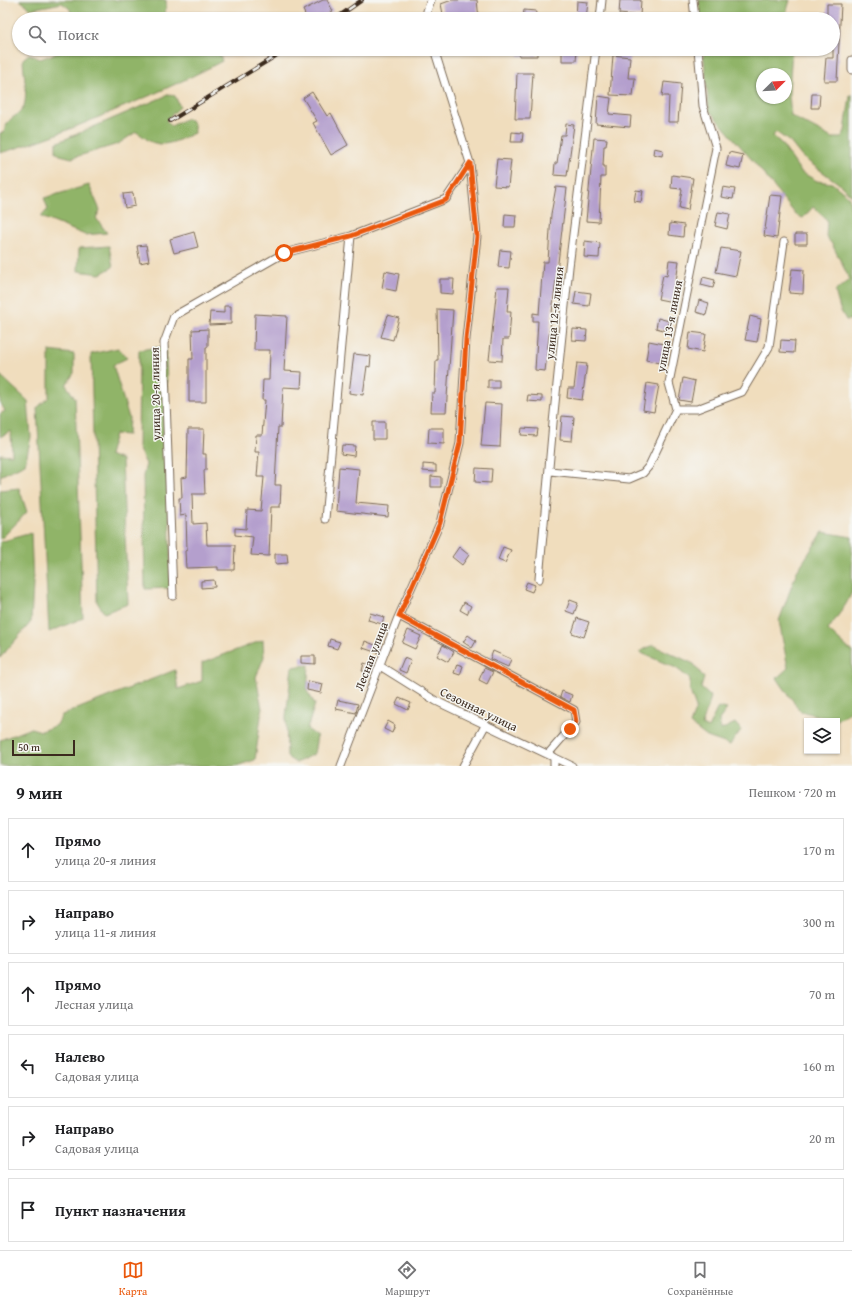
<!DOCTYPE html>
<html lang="ru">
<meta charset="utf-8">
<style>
body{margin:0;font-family:"Gentium Book Plus",serif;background:#f2f2f2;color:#202124}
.controls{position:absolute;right:12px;bottom:12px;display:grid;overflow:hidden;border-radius:0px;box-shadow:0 1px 3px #0004}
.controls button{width:36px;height:36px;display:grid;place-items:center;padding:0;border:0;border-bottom:1px solid #e0e0e0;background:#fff;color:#202124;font:20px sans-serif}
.compass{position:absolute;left:756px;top:68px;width:36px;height:36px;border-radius:50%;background:#fff;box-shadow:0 1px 3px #0004;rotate:66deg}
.scale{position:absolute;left:12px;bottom:10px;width:63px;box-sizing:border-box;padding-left:4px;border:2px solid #3b2a1e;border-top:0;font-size:11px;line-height:14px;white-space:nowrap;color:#3b2a1e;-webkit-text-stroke:3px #f6f6f2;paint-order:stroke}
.stop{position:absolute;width:12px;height:12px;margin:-9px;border:3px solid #ea580c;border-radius:50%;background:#fff}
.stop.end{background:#ea580c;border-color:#fff;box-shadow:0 1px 4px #0008}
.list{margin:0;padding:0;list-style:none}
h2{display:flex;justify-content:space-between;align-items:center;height:52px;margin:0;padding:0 16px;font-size:17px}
h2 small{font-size:13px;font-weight:400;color:#757577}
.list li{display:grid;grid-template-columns:26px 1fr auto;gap:12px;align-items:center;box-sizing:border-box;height:64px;margin:0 8px 8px;padding:0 8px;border:1px solid #e0e0e0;border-radius:0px}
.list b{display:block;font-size:15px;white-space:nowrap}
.list p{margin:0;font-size:13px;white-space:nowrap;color:#757577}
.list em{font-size:13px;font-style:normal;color:#757577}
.icon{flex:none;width:22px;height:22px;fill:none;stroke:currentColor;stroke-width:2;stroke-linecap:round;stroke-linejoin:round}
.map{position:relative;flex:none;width:852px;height:766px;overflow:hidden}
.search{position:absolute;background:#fff;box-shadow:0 1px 3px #0004;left:12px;right:12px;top:12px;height:44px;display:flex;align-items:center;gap:10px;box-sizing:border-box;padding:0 14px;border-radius:22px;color:#757577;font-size:15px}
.sheet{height:484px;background:#fff}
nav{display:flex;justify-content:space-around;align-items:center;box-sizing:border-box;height:56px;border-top:1px solid #e0e0e0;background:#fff;font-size:11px;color:#757577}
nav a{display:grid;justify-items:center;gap:2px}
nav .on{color:#ea580c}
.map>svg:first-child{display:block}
.forest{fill:#90b468;stroke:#666f43;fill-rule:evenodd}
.building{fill:#b49fcd}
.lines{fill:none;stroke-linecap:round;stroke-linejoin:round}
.street-casing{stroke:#7a6956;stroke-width:9}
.street{stroke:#fff;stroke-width:7}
.rail-casing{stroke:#3b2a1e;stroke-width:4}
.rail{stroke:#f6f6f2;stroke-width:2.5;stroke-dasharray:8;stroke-linecap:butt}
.route{stroke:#ea580c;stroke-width:5}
.labels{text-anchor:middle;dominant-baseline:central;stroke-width:3;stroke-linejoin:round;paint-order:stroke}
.street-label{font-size:12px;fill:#3b2a1e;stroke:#f6f6f2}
</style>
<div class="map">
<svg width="852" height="766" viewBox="0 0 852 766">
<rect width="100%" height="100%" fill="#f6f6f2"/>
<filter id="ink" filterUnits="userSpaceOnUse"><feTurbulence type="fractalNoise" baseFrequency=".025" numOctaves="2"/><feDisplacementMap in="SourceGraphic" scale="8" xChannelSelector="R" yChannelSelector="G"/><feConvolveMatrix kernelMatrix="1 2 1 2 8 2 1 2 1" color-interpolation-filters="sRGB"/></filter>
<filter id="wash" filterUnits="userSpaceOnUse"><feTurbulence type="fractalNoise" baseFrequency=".012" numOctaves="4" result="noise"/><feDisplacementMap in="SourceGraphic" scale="16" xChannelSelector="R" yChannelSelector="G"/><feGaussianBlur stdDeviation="0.9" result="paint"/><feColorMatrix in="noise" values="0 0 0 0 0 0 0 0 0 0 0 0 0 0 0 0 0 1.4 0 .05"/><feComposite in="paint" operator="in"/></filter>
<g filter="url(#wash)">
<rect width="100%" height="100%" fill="#f0ddbd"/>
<path class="forest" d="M20,0H166C167,7 164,12 166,19H72L70,9L62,3L31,9Z
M699,0H790L786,14L788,19H700Z
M63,49H214L220,55L222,61C185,81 145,98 106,114C71,129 36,143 0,153V133L4,132C9,116 12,120 21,111C30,102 23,71 23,59L29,54L40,59L61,52Z
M703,49H792L789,94L791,116L832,138H841L845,131L850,96L852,94V196L838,183L802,157L790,142L776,132L773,136L781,143L801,172L817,181L832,183L849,197L852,220V320H846L840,309L835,291L850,280L832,244L826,237L827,220L813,207L803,218L796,215L759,168L709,110ZM762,74H786V98H762Z
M170,94L175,96L180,107L166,120L171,126L185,119L191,120L194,125V133C183,138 168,147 155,143C148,142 143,135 136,132L118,144L72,158L60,155L56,152V143Z
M89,185L100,210L96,218L107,233L85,235L41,217L48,209L44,198Z
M109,246L113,267L100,274L78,271L79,248Z
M166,346L171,588L145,589L143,476L146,464L138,448L139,350Z
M118,348L127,358L113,365L129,418L128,435L115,434L109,455L122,460L128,604L104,613L97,602L91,354Z
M49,351L74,354V373L66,385L75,398L83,618L49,632L37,408L49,397Z
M0,375L28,401L31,437L25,464L0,476V483V454L12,455L11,431L0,437V414L5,411L0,402Z
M19,488L27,512L0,540V490Z
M823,532L852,537V592L846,604L828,630L852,652V711L836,720L800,711L777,678L788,668L779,621L797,571Z
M31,533L33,584L31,622L0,658V542Z
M263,640L264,657L256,677L262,709L255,760L236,766H0V740L31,728L41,731L57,725L62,715L175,670L178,689L202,681V663Z
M653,645L694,664L704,678L701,688L711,697L702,725L708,728L718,707L727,709L719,720L721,730L735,723L741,730L730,745L707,737L690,724L696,708L690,691V679L676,668L639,652Z
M309,665L307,691L315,704L307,729L317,736L314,754L296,763L287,757L286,716L292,667Z"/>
<g id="blocks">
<path class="building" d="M323,0H327L333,11L317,19H307L303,10Z
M452,0H477L479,19H444L441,4Z
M620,0H641L640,16L619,14Z
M577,1L588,2L586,19H576Z
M827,4H841L837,81H824L826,58H833V19H827Z
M524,10L536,11L535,19L523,18Z
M519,49H537V56H519Z
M562,49H577L576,61H562Z
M613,55L630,57L628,78H635L633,96L610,95Z
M517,73H533L530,119H515Z
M664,82L681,84L678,122H668L669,96H662Z
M312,92L327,116L331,113L348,145L331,155L313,123L317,121L303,98Z
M812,94H820L819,108H811Z
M598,96L611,98L609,114L631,116L630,127L596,124Z
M566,124L574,125L567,176L554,175L555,163H557L561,135H565Z
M512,132L523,133L522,142H511Z
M594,138L607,139L606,146H604L603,166H605V177H601L599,222L586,221Z
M654,148L663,150L662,156L653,154Z
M729,152L743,155L740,169L726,166Z
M497,159L511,160L508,187L494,186Z
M672,175L693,178L688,210L679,208L682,189L671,188Z
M556,187L567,188L545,371L535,370L538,321H533V313L539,314L543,262H548L551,214Z
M723,187L735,189L733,199L721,197Z
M636,190L643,191L641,202L634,201Z
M133,193L135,206L125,208L123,194Z
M770,195L782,196L777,238L764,236Z
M718,212L730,214L727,229L715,226Z
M505,214L516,215L515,227H504Z
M670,223L684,225L683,237L669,235Z
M194,232L198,247L174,253L170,239Z
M795,234H807V244H795Z
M585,241L600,243L599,258L584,257Z
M146,245L149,261L140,263L137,246Z
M721,248L741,251L736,276L716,272Z
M500,250L511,251L509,268L498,267Z
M669,260L679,261L673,302L658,299L663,275L667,276Z
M792,269L804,270L803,294L789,293Z
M385,271L399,274L396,291L382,288Z
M703,277L715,280L713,288L701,285Z
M440,279H454L453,294L440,293Z
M497,287H509L507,312H511L509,339H503L502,361L489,360Z
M576,291L591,293L589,306L574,304Z
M699,300L709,303L706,315L696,312Z
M224,306H231V324L209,325L210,312L224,313Z
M437,309L453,310L446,412H431L432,393H435L436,360H438Z
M255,314L287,316L284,371L302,372L301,388L283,387L281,427H278L275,485H281L280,507H271L269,556L251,555L253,537L235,535V528L246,529L247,510L261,511L264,477H257L259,452H255L256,435H262L265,400H262L263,380H269L270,350H254Z
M388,315L399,318L393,340L381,337Z
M750,316L761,319L757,342L745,340Z
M658,318L669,321L667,331L656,328Z
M208,329V347H206V402H189V359H193L192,330Z
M573,329L587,330L586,341L572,340Z
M690,332L706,334L703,352L688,349Z
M781,340L795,341L794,353L780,352Z
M649,341L664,344L660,363L646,360Z
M354,354L371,356L370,367L367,366L363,395L349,393Z
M577,363L587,364L582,400L567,398L568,388H574Z
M683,378L695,381L691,402L679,400Z
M488,380H499V388H488Z
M647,383L659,385L654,412L643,410Z
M528,395L542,396V402L527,401Z
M485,403L502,404L500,447L481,446Z
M562,416L574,417L572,441L560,440Z
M373,422H385V439H373Z
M429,428H444V444L428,443Z
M522,428L538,429L537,436L521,435Z
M188,429H204L203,454H206V470H204L205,494H192L193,524L206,523L207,545H235L234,570H218V567L186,568L185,551L187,550L186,515L180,516L179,498H182L181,478L187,477Z
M342,445L355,446L354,456L341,454Z
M423,464L436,465V472L423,471Z
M339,467L359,469L356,503L389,506L388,517L336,511Z
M476,468L492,469L491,483L475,482Z
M431,476L441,477V487H431Z
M459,547L469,555L462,565L452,557Z
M503,547L511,550L505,563L498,560Z
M275,554H287L288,563L275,564Z
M214,580L215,587L201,588V581Z
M527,582L535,585L532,592L524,589Z
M570,600L578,603L574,614L566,611Z
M464,602L471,606L467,614L460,610Z
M370,613L384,617L382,624L368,620Z
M577,618L589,622L584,637L572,633Z
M408,630L421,636L415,649L402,643Z
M468,635L476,641L472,648L463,642Z
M330,639L340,642L337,649L328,646Z
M365,641L380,647L378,653L363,648Z
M443,645L454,652L448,662L437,656Z
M493,651L511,659L508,667L490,659Z
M301,656H315V664L301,663Z
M404,658L411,661L406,673L399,670Z
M364,663L373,666L371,673L362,671Z
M457,664L463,666L460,675L454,673Z
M484,668L493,672L487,684L479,680Z
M308,681L323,684L321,693L307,690Z
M562,691L572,695L570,702L560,697Z
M399,698L411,703L408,710L396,704Z
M338,700L358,704L356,713L336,709Z
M388,721L395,725L392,733L384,729Z"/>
</g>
</g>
<g filter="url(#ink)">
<use href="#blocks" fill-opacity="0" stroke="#7a6956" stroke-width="1"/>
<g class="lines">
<g class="street-casing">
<path id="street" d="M693,0L695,19
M427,19V11L431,0
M600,19L602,0
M698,49L703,106L716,148L669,383L676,409H697L742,392L769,347L784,242
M852,60V70
M550,471L629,479L643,473L649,466L676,409
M325,519L351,236
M539,579L553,423L569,267L596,49
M173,596L164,343L174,316L284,253L351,236L446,199L470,163
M399,616L574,710L576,722L548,754
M380,666L436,701L572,766
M341,766L397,620L440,523L460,443L466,339L477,236L470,163L434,49
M463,766L486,724
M554,766V757"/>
</g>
<use href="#street" class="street"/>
<g class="rail-casing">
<path id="rail" d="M335,19L362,0
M170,121L287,49"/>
</g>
<use href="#rail" class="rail"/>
</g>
</g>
<g class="lines" filter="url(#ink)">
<path class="route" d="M284,253L351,236L446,200L470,163L477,236L466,339L460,443L440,523L399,616L574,710L576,722L570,729"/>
</g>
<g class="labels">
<g class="street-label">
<text transform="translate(554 313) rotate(-84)">улица 12-я линия</text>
<text transform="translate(669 326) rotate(-79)">улица 13-я линия</text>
<text transform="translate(155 394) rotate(-91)">улица 20-я линия</text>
<text transform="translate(371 656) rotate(-69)">Лесная улица</text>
<text transform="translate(479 709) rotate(26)">Сезонная улица</text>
</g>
</g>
</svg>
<div class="controls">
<button><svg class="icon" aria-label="layers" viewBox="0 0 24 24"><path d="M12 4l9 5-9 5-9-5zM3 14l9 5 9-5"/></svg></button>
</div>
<svg class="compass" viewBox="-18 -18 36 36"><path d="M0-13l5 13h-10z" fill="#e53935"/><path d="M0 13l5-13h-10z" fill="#757577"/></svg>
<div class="scale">50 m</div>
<div class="stop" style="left:284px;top:253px"></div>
<div class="stop end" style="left:570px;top:729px"></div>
<div class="search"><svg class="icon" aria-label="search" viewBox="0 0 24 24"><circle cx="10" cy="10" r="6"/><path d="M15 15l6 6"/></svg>Поиск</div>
</div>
<section class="sheet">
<h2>9 мин<small>Пешком · 720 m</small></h2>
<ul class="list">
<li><svg class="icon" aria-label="ahead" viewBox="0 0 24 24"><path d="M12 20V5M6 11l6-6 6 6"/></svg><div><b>Прямо</b><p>улица 20-я линия</p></div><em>170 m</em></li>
<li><svg class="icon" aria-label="right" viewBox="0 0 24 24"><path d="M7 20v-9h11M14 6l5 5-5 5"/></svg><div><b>Направо</b><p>улица 11-я линия</p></div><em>300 m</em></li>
<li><svg class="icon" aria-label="ahead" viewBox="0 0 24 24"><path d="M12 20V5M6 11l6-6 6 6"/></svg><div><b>Прямо</b><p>Лесная улица</p></div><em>70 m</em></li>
<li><svg class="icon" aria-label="left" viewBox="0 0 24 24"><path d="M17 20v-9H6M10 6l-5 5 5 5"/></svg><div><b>Налево</b><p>Садовая улица</p></div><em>160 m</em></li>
<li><svg class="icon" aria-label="right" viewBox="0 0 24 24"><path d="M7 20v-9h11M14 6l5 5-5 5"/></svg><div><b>Направо</b><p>Садовая улица</p></div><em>20 m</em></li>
<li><svg class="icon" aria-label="arrive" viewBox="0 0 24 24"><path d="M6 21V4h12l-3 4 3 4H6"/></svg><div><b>Пункт назначения</b></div></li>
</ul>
</section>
<nav>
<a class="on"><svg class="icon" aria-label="map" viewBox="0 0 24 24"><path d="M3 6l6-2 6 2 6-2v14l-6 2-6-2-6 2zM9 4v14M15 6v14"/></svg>Карта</a>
<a><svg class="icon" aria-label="directions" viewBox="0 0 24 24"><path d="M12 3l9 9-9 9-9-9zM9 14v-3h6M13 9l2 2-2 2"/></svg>Маршрут</a>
<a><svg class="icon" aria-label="saved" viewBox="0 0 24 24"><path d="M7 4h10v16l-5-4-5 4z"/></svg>Сохранённые</a>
</nav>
